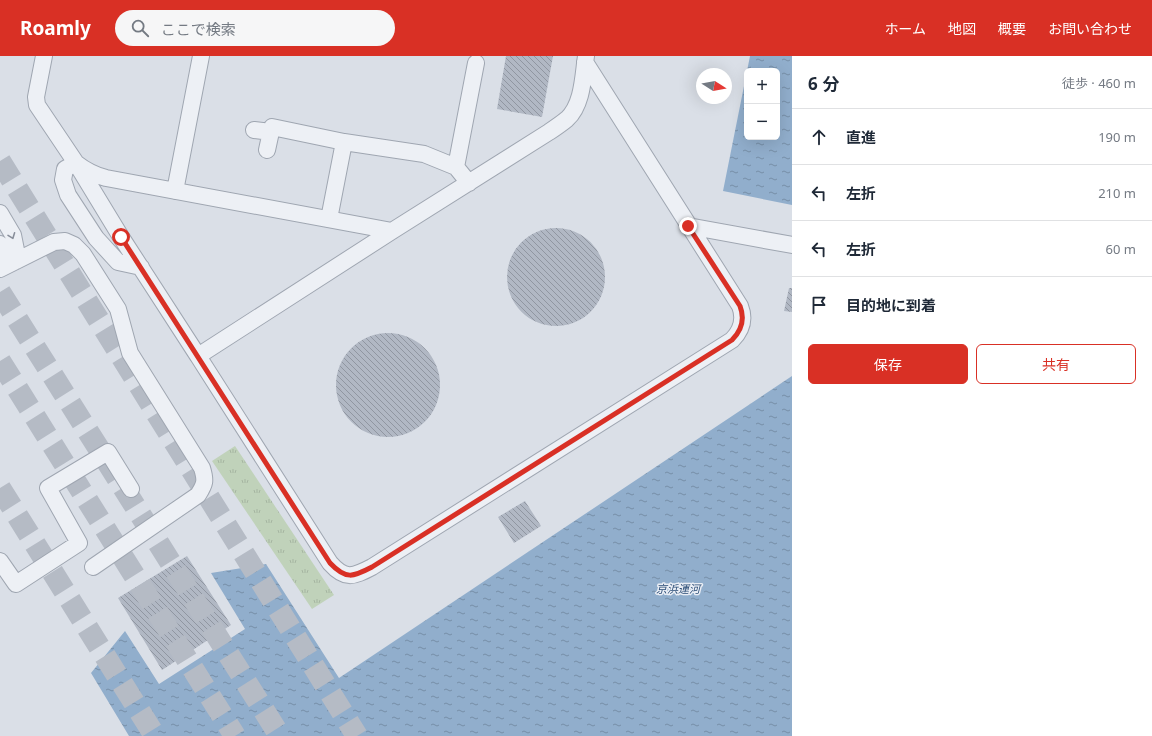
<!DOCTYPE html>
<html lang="ja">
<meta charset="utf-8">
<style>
body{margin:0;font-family:"Noto Sans","Noto Sans JP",sans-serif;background:#f6f6f7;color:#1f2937}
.controls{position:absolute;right:12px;top:12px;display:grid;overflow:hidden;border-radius:6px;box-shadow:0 4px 16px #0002}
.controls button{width:36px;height:36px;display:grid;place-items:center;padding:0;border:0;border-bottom:1px solid #e0e1e3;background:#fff;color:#1f2937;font:20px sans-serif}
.compass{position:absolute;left:696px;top:12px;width:36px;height:36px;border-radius:50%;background:#fff;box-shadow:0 4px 16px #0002;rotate:101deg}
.stop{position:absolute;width:12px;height:12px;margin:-9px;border:3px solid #d93025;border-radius:50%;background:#fff}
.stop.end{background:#d93025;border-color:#fff;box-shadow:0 1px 4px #0008}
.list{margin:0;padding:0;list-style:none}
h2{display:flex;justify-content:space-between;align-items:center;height:52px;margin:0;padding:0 16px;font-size:17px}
h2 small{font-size:13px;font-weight:400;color:#747a83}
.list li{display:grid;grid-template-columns:26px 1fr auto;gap:12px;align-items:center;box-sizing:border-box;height:56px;padding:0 16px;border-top:1px solid #e0e1e3}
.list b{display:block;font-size:15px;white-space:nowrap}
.list em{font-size:13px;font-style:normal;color:#747a83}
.actions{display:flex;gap:8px;padding:12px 16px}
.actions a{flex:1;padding:9px 0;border:1px solid #d93025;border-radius:6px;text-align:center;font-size:14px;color:#d93025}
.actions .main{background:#d93025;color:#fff}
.icon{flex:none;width:22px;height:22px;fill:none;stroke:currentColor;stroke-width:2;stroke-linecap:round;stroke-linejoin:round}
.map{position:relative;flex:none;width:792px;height:680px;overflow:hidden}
header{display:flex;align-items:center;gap:24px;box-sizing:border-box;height:56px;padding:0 20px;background:#d93025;color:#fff}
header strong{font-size:19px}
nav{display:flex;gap:22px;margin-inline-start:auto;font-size:14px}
.search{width:280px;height:36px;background:#f6f6f7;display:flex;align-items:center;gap:10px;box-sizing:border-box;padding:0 14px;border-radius:22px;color:#747a83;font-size:15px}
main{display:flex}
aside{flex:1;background:#fff}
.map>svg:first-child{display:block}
.grass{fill:url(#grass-tufts)}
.water{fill:url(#water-ripples);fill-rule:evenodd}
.building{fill:url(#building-back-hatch)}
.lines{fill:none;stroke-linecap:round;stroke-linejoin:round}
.highway-tunnel{stroke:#b5bbc5;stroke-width:22;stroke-dasharray:22 11;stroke-linecap:butt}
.minor-casing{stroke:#9fa6b1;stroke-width:18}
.minor{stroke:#edf0f5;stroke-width:16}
.oneway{stroke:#888e9a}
.route{stroke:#d93025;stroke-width:5}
.labels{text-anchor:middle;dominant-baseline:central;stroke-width:3;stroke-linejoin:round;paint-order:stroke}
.water-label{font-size:11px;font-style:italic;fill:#2a4c76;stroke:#eaeef5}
</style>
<header>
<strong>Roamly</strong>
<div class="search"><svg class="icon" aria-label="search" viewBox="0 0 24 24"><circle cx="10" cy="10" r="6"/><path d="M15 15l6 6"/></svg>ここで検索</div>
<nav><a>ホーム</a><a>地図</a><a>概要</a><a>お問い合わせ</a></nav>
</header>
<main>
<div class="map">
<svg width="792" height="680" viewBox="0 0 792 680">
<defs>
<pattern id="grass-tufts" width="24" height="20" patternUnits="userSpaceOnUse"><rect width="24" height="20" fill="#c0d2ba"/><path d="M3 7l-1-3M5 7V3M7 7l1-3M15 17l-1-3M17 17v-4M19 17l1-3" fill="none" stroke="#a5b5a1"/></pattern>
<pattern id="water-ripples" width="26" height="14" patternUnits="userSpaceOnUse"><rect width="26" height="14" fill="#91aecc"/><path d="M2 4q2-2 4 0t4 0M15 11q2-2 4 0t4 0" fill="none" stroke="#768ea7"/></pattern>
<pattern id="building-back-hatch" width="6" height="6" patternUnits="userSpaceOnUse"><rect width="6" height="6" fill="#b1b8c4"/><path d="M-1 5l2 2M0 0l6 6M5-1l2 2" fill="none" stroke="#9096a1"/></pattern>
</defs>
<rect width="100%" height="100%" fill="#dadfe7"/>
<path class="grass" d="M235,390L334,539L312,553L212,405Z"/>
<path class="water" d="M750,0H792V149L723,135ZM747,15H777V81H747Z
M792,320V680H129L91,617L125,575L159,628L245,573L211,517L266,508L339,622Z"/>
<path class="building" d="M506,0H553L542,61L497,53Z
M507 221a49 49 0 1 1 98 0a49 49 0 1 1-98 0Z
M789,232H792V256L784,255Z
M336 329a52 52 0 1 1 104 0a52 52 0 1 1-104 0Z
M525,445L541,470L514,487L498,461Z
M187,500L231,569L162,614L118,542Z"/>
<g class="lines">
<path class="highway-tunnel" d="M0,105L357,680
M0,236L280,680
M0,305L235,680
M0,432L155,680"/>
<g class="minor-casing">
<path id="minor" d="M44,0L36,41L37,49L76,107C85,114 94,119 106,122L392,175
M585,6L740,250C745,263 742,274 732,284L372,511C353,521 345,524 330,507L198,300L392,175L549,76C555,72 561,68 567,63C583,48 583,20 586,0
M254,74L271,76
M267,94L272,71L344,86L424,98L456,111L469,127
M456,111L476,7
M175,135L201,0
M0,157L13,179L16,194V205
M329,163L344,86
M688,170L792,189
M0,188L1,192L0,207
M141,211L118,206L96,182L68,139L63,124L65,113L76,107L121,181L198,300
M0,213L54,186L65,185L74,189L83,198L118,253L130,297L202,412C206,425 205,428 198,439L93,511
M0,505L16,528L79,487L48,432L108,396L131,433"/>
</g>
<use href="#minor" class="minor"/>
</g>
<defs><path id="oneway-chevron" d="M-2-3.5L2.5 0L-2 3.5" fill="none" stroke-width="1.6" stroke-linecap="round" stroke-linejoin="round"/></defs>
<use class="oneway" href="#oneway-chevron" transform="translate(12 180) rotate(69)"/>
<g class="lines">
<path class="route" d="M121,181L330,507C346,524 353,521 372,511L732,284C742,274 745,263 740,250L688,170"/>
</g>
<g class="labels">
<g class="water-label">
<text x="678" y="532">京浜運河</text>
</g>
</g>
</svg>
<div class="controls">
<button>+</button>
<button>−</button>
</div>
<svg class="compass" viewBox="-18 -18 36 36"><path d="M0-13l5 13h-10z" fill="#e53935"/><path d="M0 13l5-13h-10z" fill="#747a83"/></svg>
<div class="stop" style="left:121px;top:181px"></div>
<div class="stop end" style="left:688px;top:170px"></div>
</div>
<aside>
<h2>6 分<small>徒歩 · 460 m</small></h2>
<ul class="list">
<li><svg class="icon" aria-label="ahead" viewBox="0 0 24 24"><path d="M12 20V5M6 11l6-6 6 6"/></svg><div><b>直進</b></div><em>190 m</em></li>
<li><svg class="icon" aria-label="left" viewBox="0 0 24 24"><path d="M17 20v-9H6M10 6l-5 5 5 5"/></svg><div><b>左折</b></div><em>210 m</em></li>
<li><svg class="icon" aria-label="left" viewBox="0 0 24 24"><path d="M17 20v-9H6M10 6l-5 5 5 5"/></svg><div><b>左折</b></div><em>60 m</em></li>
<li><svg class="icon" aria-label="arrive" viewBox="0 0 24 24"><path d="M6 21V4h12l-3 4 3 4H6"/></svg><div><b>目的地に到着</b></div></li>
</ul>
<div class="actions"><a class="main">保存</a><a>共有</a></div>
</aside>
</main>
